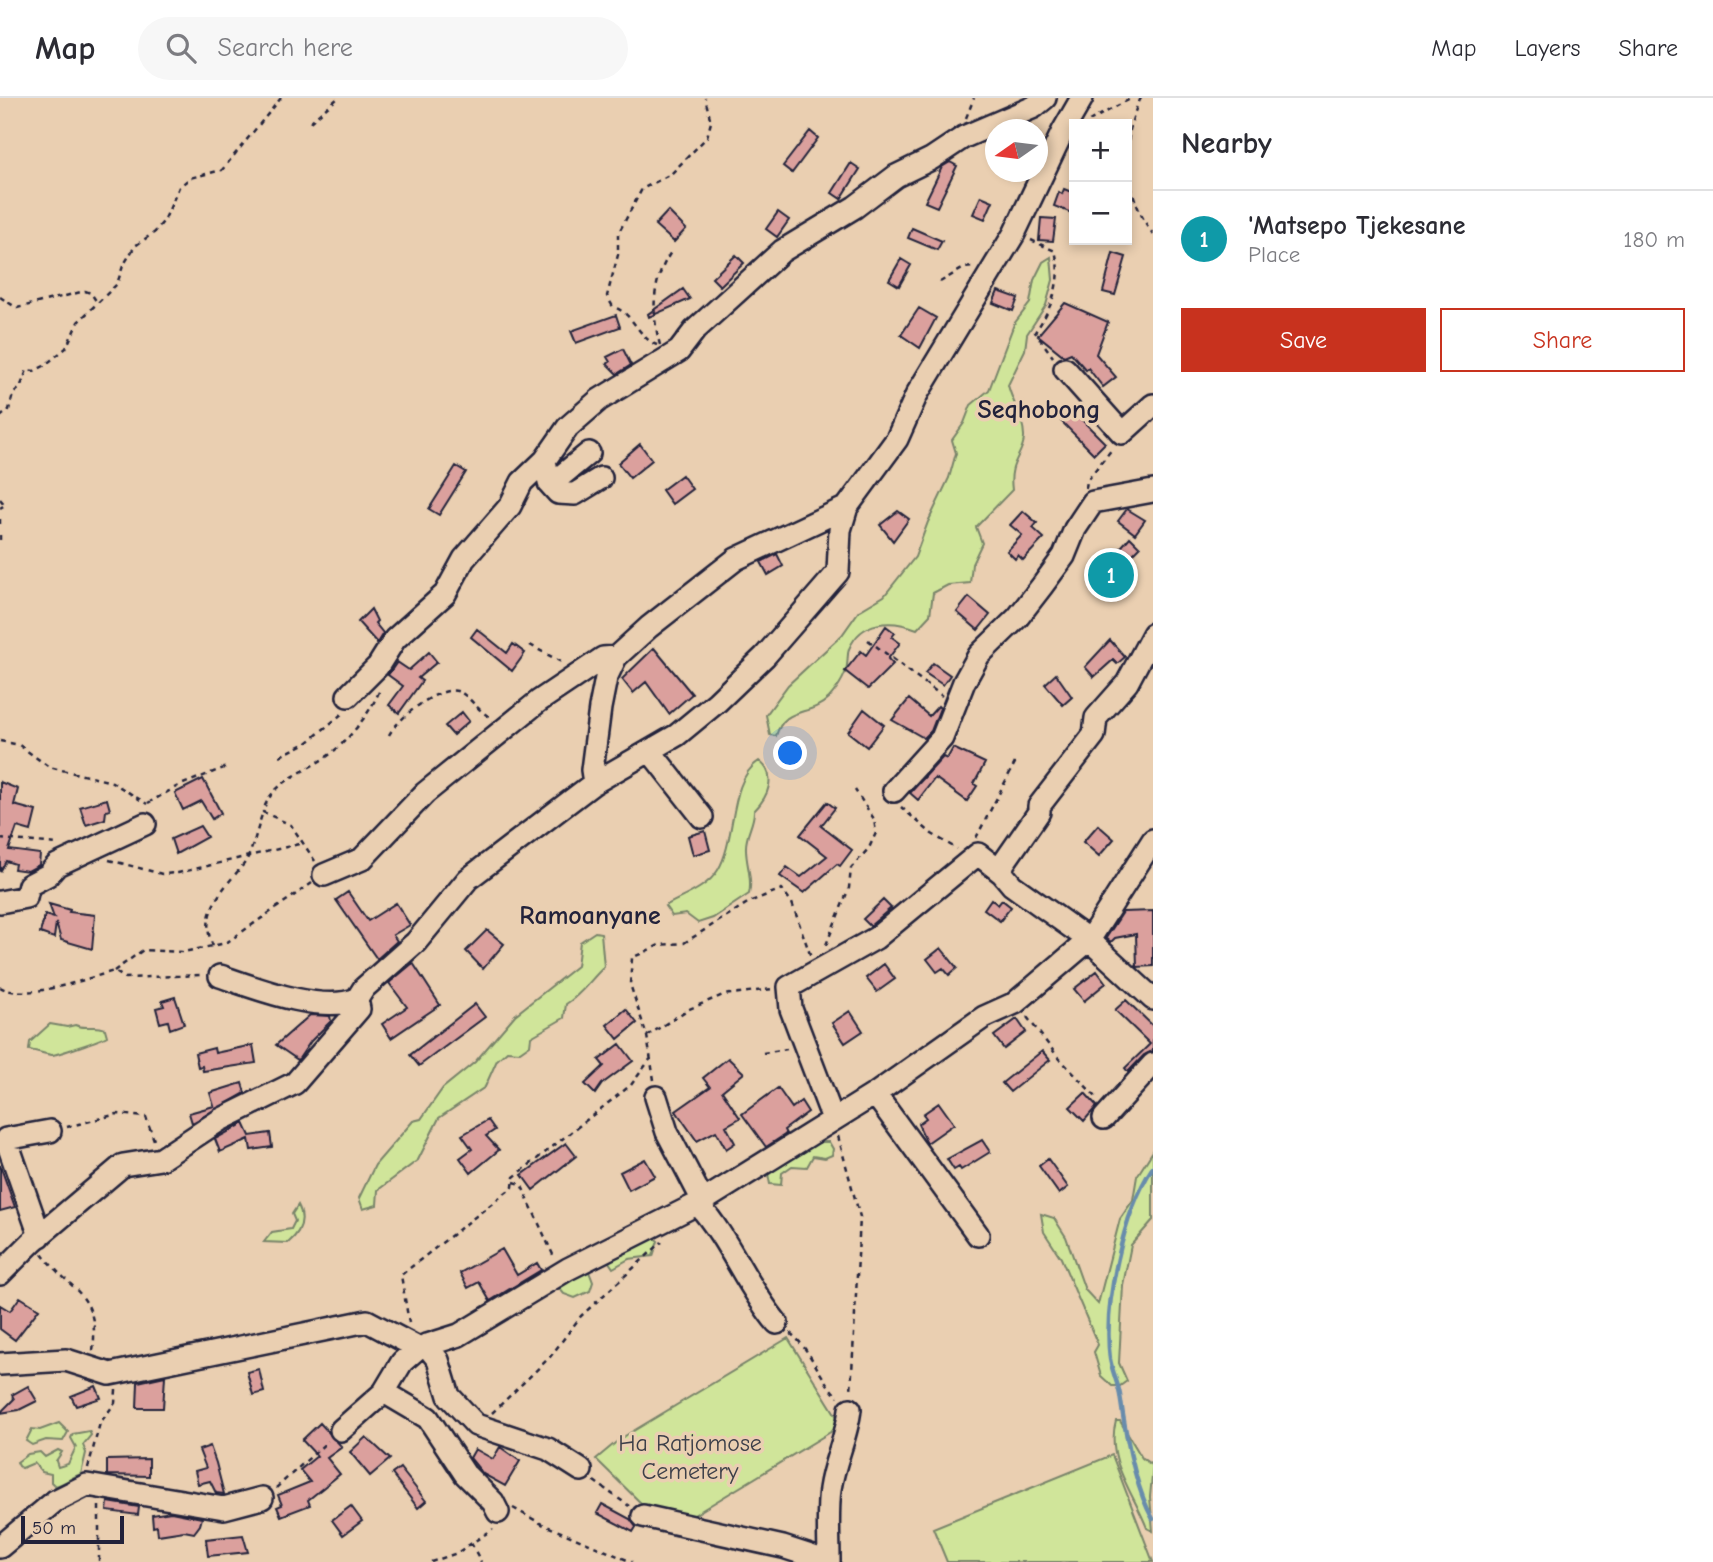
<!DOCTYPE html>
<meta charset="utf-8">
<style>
body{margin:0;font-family:"Comic Neue",sans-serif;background:#f7f7f7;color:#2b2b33}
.controls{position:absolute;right:21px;top:21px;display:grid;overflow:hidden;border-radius:0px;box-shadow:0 4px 10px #0003}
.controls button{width:63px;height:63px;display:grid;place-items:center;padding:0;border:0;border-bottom:2px solid #e1e1e2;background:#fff;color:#2b2b33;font:35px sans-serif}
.compass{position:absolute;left:985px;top:21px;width:63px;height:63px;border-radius:50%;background:#fff;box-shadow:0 4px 10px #0003;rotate:256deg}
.scale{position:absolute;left:21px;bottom:18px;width:103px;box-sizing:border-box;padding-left:7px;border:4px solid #22223b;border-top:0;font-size:19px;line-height:24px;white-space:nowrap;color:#22223b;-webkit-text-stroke:5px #eacfb1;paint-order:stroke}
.you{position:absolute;left:791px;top:656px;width:24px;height:24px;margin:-18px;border:5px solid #fff;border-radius:50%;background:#1a73e8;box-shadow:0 0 0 10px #1a73e833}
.badge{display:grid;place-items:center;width:46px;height:46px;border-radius:50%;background:#c8321e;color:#fff;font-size:23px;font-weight:700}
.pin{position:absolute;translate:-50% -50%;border:4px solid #fff;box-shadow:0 2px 7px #0006}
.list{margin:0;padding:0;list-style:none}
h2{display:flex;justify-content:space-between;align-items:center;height:91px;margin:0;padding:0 28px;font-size:30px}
h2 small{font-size:23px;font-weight:400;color:#7c7c81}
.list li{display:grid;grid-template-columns:46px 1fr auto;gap:21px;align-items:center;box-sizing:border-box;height:98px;padding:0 28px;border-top:2px solid #e1e1e2}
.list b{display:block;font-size:26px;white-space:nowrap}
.list p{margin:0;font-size:23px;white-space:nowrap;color:#7c7c81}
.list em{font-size:23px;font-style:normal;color:#7c7c81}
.actions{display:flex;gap:14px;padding:21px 28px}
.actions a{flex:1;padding:16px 0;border:2px solid #c8321e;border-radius:0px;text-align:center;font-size:24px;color:#c8321e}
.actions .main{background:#c8321e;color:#fff}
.icon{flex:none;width:38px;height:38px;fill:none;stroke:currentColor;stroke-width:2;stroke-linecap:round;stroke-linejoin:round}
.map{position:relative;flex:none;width:1153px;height:1464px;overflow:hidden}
header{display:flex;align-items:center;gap:42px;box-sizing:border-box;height:98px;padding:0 35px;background:#fff;border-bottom:2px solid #e1e1e2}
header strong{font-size:33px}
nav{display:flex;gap:38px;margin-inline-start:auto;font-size:24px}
.search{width:490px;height:63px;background:#f7f7f7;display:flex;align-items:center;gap:18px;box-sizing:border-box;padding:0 24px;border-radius:38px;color:#7c7c81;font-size:26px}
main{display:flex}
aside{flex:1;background:#fff}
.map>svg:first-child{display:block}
.green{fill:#d0e59a;stroke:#79846a;stroke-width:2}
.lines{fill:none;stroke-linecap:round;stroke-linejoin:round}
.stream{stroke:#688cac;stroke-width:4.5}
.building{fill:#dba09d;stroke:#22223b;stroke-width:2}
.minor-casing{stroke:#22223b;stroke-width:26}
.path{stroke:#22223b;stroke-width:2.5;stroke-dasharray:5 5;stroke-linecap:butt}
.minor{stroke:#eacfb1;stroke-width:21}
.labels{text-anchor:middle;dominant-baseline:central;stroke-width:7;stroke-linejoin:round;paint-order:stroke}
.park-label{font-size:24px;fill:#3c3f49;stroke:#eacfb1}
.neighbourhood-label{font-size:26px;font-weight:bold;fill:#22223b;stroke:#eacfb1}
</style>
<header>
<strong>Map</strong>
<div class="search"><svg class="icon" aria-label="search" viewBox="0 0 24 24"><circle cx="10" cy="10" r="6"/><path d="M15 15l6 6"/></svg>Search here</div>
<nav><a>Map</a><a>Layers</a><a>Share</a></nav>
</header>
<main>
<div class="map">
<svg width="1153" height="1464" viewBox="0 0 1153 1464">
<rect width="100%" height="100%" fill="#eacfb1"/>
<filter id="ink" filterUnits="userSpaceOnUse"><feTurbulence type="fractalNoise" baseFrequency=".0143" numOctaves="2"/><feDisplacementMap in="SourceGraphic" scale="14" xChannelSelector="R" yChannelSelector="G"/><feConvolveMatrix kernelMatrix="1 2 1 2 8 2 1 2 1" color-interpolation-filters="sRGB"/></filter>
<g filter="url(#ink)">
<path class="green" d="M1051,159L1053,182L1046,207L1027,236L1025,252L1008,287C1012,304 1025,323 1024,340C1023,358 1008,363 1012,392L976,429L982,445L972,466L970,485L948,487L933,495L930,517L917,531C891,521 861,522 849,551C847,557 848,562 847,567C846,578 836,592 829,600C808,620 785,607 776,638L770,637L766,617L788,587L842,537L859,513L884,498L915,459L928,424L949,380L956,355L952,342L964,325L971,307L989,292L1014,226L1030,205L1034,182L1043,164Z
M759,663C778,677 768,699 754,713C754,727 745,737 746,751C746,767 753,781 749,796L713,820L698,825L686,816L672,818L665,808C683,798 707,790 718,772C737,740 728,683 759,663Z
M595,834L601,835L604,869C591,881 581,897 566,906L564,920L531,939L530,947L520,954L507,953L497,962L485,989L439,1020L418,1062L378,1092L377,1107L363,1111L359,1100L375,1067L413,1023L421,1021L443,990L475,964L515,917L577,868L580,844Z
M50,926L67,929L75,927C86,932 95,926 105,931L107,938C101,942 56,957 52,957C45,956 36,953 29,952L30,944Z
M821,1044H829L833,1051L832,1057L825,1060L813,1058L807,1069L792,1068L782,1075L781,1087L770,1086L768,1076C784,1061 801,1050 821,1044Z
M1153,1053V1122L1131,1147L1123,1187L1119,1265L1127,1283L1120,1288H1112L1101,1278L1094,1254L1098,1247L1061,1160L1044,1134L1041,1116L1054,1120L1066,1139L1085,1192L1098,1206L1120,1121L1133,1102L1137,1078Z
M298,1107C306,1122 301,1134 288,1145L264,1144L272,1134L291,1131L295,1123L292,1116Z
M650,1136L658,1143L653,1158L629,1161L613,1170L609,1164L616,1155Z
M588,1171L593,1184L590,1193L575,1200L564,1196L559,1190L565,1181Z
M788,1240L842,1327L689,1420L648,1412L596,1361L620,1341Z
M1116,1323H1120L1142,1360L1153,1368L1150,1399L1153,1433L1147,1430C1134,1396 1105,1361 1116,1323Z
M59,1325L68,1334L63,1343L46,1342L32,1347L26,1343L32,1331L40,1332Z
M89,1333L91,1337L83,1347L86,1355L81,1376C71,1379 65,1386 55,1388L51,1384V1376L42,1374L34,1365L22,1370L19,1368L17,1364L28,1356L40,1354L45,1359L58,1352L62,1354L56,1363L58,1369L68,1366L76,1349L71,1340L73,1336Z
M1112,1357L1153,1464H947L933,1430Z"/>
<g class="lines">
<path class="stream" d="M1153,1069C1123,1114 1103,1207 1110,1261C1112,1273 1118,1285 1120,1297C1125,1333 1134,1389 1153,1421"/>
</g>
<path class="building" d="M810,33L818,40L792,75L783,68Z
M950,64L957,68L937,109L925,104L942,69Z
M851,65L860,71L841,101L832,95Z
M1064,91L1074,95V116L1054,108L1059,94L1062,96Z
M981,98L993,103L985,121L973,116Z
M668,113L686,131L674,144L655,127Z
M778,114L789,122L777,139L766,131Z
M1041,120L1056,121L1053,143L1039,142Z
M912,130L942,143L937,152L908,140Z
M1113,155L1126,159L1115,197L1103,194Z
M736,157L744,165L720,188L712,180Z
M901,161L911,167L899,188L889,182Z
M683,191L690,201L649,219L648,216Z
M998,193L1018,200L1013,213L993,205Z
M1065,205L1108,224L1096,256L1116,279L1103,289L1088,270L1086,272L1071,255L1064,258L1038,237Z
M919,210L936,220L920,250L901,237Z
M616,217L620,229L576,245L571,233Z
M623,251L631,267L617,276L607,266L610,264L607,259Z
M1070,310L1105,345L1094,356L1061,323Z
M640,346L652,362L630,380L618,365Z
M456,368L466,374L439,417L429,411Z
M682,377L692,391L672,406L662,392Z
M1127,411L1145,422L1135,436L1118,423Z
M898,413L909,421L893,443L880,427Z
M1023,413L1037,425L1033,430L1044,440L1023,462L1018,457L1015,461L1007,453L1022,437L1010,427Z
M1130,439L1140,449L1122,467L1128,472L1109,495L1093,481Z
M777,456L783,468L768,477L761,464Z
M969,499L990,517L978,532L957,514Z
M371,511L377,523L375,525L383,535L377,545L358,524Z
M886,528L895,535L892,539L900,545L888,561L893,566L868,591L845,573L861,553L866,557Z
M477,531L507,555L513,546L525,555L512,573L471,539Z
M1110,542L1125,559L1117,566L1113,562L1094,579L1085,569Z
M654,550L692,596L669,616L646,584L633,595L622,581Z
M429,554L437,564L418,580L422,583L399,615L389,607L403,588L388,577L397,564L409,572Z
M933,565L950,577L943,587L925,575Z
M1056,576L1072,599L1063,607L1045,586Z
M909,601L929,618L938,608L940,610L931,633L924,640L892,622Z
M864,611L884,627L867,649L848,634Z
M462,614L469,623L453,637L445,628Z
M953,650L985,665L974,686L977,688L967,703L935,680L918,702L910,695L943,659L947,661Z
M203,681L221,715L212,721L201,703L183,712L175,695Z
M0,684L18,691L14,707L36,713L31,733L17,729L9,752L40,756L39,767L28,773L14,771L15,766L6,763L0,774Z
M107,701L110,712L106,713L105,721L86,727L80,709Z
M827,704L835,710L821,728L852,752L840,768L837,766L804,795L780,778L787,769L801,779L827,758L800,737Z
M1098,727L1114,741L1099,758L1083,744Z
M200,728L207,739L176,756L171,741Z
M705,733L710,752L693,757L688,738Z
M348,794L368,823L396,805L410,827L393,837L397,843L377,861L336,802Z
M991,801L998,807L1002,802L1011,809L1000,823L984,811Z
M883,802L891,810L870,828L863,821Z
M49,806L70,812L69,814L95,817L92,851L61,842L56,825L54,840L40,835L45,817L54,820Z
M1153,813V868L1137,869L1136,836L1115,840L1111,844L1106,840L1123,814Z
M487,832L504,846L483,871L466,853Z
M941,850L957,870L949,877L943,870L937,874L927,861Z
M413,865L440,907L391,940L382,926L407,909L389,885Z
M884,866L895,881L877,894L866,880Z
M1097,873L1106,885L1084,903L1074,891Z
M175,899L184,926L170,931L168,923L160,925L156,910L164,908L162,903Z
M1126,902L1153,928V953L1144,957L1128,974L1125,970L1150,946L1115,912Z
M475,906L485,919L419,968L410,957Z
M626,911L637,925L618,941L607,927Z
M850,913L863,933L845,945L832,925Z
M310,917L330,918L331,923L311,943L298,962L276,947Z
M1017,921L1026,934L1004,951L994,938Z
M620,946L633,963L602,986L595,996L585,986L604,968L599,962Z
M253,947L256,965L203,973L202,968L198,969L195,955L214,950L215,955Z
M1042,953L1050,962L1010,994L1002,985Z
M728,960L744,975L722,993L740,1020L726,1028L735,1045L726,1051L716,1033L697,1043L676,1013L710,989L703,980Z
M242,985L245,995L192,1025L189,1015L214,1008L210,995Z
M778,990L792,1010L801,1003L808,1014L784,1032L786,1036L766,1049L742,1016Z
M1085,995L1097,1008L1084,1023L1070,1009Z
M939,1005L954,1026L927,1045L918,1026L926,1020L923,1016Z
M488,1022L495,1032L486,1038L499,1052L471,1075L460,1060L472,1051L462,1037Z
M244,1025L250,1038L270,1035L272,1049L251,1052L249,1041L220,1054L215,1041Z
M982,1042L990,1054L961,1072L959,1069L954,1072L947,1061Z
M566,1045L576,1058L533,1092L522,1077Z
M645,1061L655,1078L629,1092L620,1074Z
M1048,1061L1068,1089L1059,1096L1039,1068Z
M0,1067L15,1109L0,1113Z
M502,1151L517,1177L537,1165L541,1172L490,1203L479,1184L468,1190L460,1175Z
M20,1199L39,1211L15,1242L0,1231V1207L10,1213Z
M259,1271L264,1294L253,1297L247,1274Z
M165,1278L163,1310H137L138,1284Z
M28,1288L37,1303L19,1312L0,1315L14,1301L12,1297Z
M96,1288L101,1300L76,1308L71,1298Z
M320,1325L342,1349L327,1360L340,1376L308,1402L310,1407L281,1418L277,1409L282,1407L278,1397L310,1384L300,1372L317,1358L302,1342Z
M366,1339L390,1361L370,1378L350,1354Z
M210,1348L216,1365L224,1396L216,1395L210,1383L198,1386L195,1373L206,1370L199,1352Z
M500,1349L520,1363L505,1388L483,1376L470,1360L475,1351L493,1361Z
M149,1361V1378L107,1377V1362Z
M400,1370L426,1403L418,1410L392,1376Z
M108,1404L139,1409L138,1417L107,1413Z
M602,1406L630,1421L636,1429L633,1434L597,1415Z
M351,1408L362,1423L343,1437L332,1422Z
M171,1414L202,1420L200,1427L194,1435L184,1433L158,1437L157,1428L153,1429L152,1417Z
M243,1437L248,1454L208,1458L206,1441Z"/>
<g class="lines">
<g class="minor-casing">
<path id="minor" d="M1065,271L1122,335L1153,307
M545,362L549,385L558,395L575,396L601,380
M548,380L561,378L589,355
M1153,536L1127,585L1096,620L1094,637L1039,708V714L1003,766L1002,775L1012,787L1089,842L1153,901
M348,598L378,568L395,541L445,496L464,461L510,408L522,384L545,362L568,329L599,302L679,253L695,232L782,153L855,109L896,78L931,61L964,39L1034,9L1045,0
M650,653L702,719
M594,685L592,672L600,610L606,580L616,559L649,529L736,461L847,409
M894,693L942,640L964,584L979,557L1018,519L1042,488L1064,458L1075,431L1093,404L1153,393
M324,777L362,761L425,695L539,603L603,560L616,559
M0,804L26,799L29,787L48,777L57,767L145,726
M220,878C255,890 322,916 357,901
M875,996L978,1137
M656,999L667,1034L703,1103
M1104,1020L1153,966
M833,1021L791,911L789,889L876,840L978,756L1002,775
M697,1105C730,1142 746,1188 777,1225
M40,1138L6,1041L50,1033
M0,1176L33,1143L123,1067L161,1061L220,1022L295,985L359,911L357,901L364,890L416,844L468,781L594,685L677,637L717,604L765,558L838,474L840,432L847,409L897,341L917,296L1014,136L1063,33L1082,0
M426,1247L438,1262L449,1298L476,1327L548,1351L581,1372
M0,1266L66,1262L110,1276L367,1223L418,1250L459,1237L568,1171L703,1103L875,996L984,919L1015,905L1089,842L1153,742
M384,1294L428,1320L465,1376L493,1404L498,1414
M341,1332L384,1294L402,1264L418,1250
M643,1418L783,1449L829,1464
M0,1449L55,1403L87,1387L224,1410L262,1400
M829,1464C829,1440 827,1415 830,1391C834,1363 847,1339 850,1311"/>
</g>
<path class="path" d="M1141,0C1119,42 1125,99 1153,136
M966,20L974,0
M1089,23L1132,0
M310,24L338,0
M1031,142L1055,153C1063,182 1052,210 1035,234L1053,259
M940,184L964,170L974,169
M0,199L17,210L85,193L91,195L98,206
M657,247C638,240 633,214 613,209L607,198L618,157V136L642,91L671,76L707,39L711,24L705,0
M660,247C651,215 652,182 671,154
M0,319L9,312L13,296L20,290L27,272L34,273L44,268L66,250L78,224L117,186L123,168L135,148L155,134L165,121L179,89L190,80L222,72L281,0
M1086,390L1087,382L1113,350
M0,401L5,407L0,410
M0,421V428
M0,437V445
M868,542L942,598
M530,547L563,565
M389,637C398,620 441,585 460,594C471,600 478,613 490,619
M0,643L19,647L49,669L112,684L147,706
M280,658L308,644L343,615
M148,705L178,688L229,668
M901,709L932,736L957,751
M976,740L1017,661
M0,741L59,746
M109,762L162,776L178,775L303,745
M315,763L291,727L263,714C271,681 312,673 335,652C351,639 373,611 380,591
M826,847L849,790L851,770L869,750L876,735L874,721L855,692
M213,848C197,815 225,789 244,766C252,756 258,727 263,714
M114,873L143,852L184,854L226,845L312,785
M0,889C24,904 88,880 114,873L125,880L202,877
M1027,919L1058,959L1098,1001
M647,938L687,912L723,897L773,891
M763,955L787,951
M654,982L647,938L630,886L632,860L659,847L684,845L749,804L782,791L792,805L811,859
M67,1029L117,1016L146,1019L155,1045
M838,1038L860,1119L851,1294
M514,1084L521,1086L554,1159
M42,1156C71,1194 100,1195 93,1253
M409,1225L401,1177L513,1089L514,1079L631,987L651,960
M790,1235C811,1251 819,1280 838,1299
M492,1315L550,1259L581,1218L662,1144
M88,1370L100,1325L115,1305L116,1292
M594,1383L629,1408
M276,1390L328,1343
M99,1408V1464
M513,1410L542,1426L632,1464
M471,1445L481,1464
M431,1464L457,1455L493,1431"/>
<use href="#minor" class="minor"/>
</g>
</g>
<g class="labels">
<g class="park-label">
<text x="690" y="1345">Ha Ratjomose<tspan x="690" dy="28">Cemetery</tspan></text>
</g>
<g class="neighbourhood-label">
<text x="1039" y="312">Seqhobong</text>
<text x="590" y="818">Ramoanyane</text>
</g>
</g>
</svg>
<div class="controls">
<button>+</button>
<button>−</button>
</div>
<svg class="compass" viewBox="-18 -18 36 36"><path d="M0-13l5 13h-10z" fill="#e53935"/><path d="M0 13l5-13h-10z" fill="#7c7c81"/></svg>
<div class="scale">50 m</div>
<div class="you"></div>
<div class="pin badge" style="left:1111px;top:477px;background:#0f9aa8">1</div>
</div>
<aside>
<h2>Nearby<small></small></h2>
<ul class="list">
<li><span class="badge" style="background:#0f9aa8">1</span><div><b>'Matsepo Tjekesane</b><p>Place</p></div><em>180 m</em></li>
</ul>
<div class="actions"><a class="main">Save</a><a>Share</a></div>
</aside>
</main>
